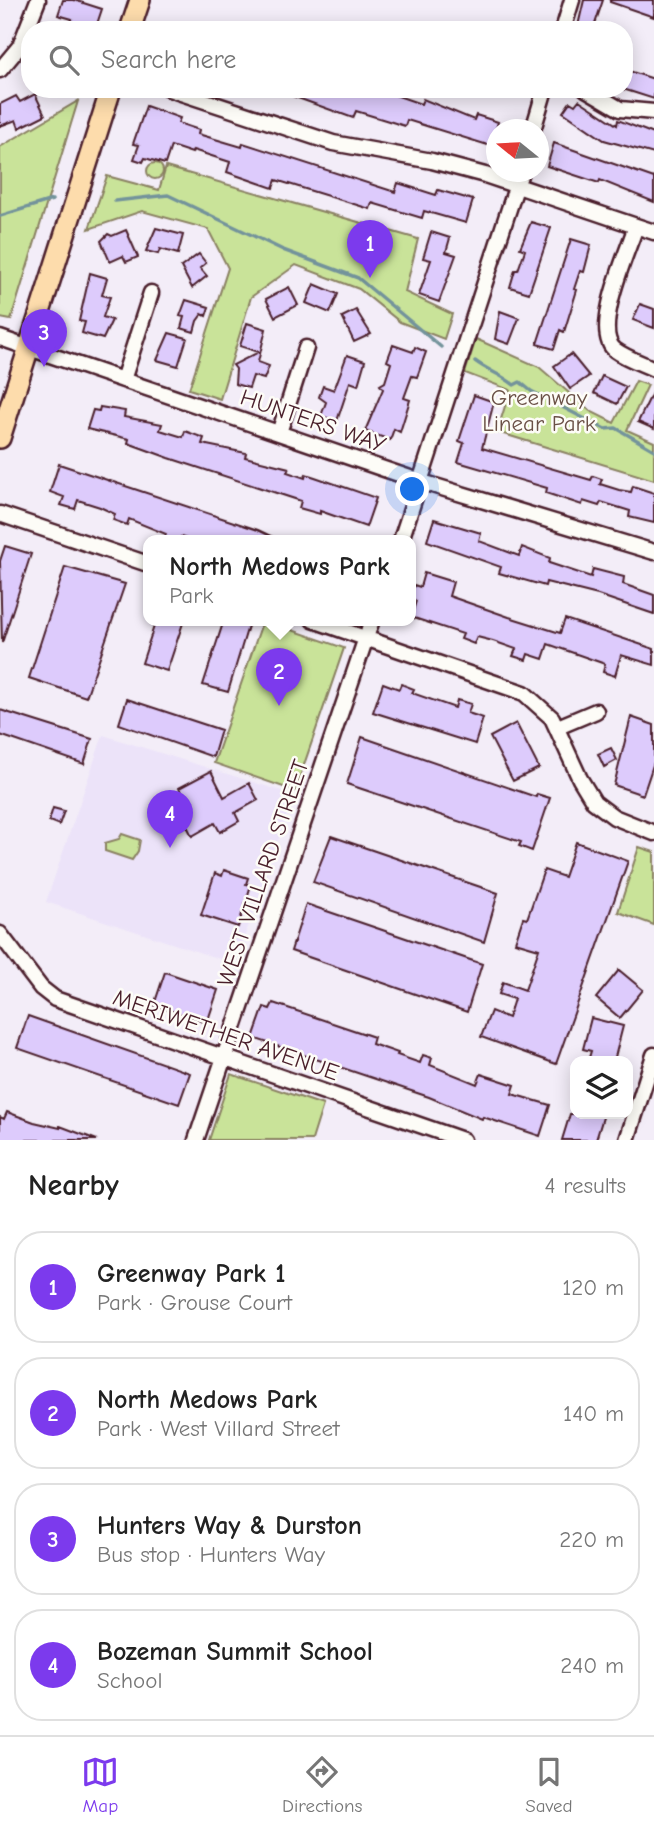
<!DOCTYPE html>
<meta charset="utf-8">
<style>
body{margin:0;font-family:"Comic Neue",sans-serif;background:#f6f6f6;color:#222}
.controls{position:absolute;right:21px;bottom:21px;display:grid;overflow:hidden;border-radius:14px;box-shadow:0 4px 18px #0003}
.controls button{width:63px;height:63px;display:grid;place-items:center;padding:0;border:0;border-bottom:2px solid #e0e0e0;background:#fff;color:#222;font:35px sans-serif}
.compass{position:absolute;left:486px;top:119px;width:63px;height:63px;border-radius:50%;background:#fff;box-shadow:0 4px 18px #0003;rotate:288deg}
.you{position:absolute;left:413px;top:490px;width:24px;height:24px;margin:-18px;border:5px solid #fff;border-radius:50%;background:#1a73e8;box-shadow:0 0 0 10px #1a73e833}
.badge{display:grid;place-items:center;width:46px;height:46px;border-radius:50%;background:#7c3aed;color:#fff;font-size:23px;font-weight:700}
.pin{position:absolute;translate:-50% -58px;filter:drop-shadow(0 2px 4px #0008)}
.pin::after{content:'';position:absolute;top:37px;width:24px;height:21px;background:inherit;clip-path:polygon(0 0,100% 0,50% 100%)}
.popup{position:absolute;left:143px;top:535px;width:273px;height:91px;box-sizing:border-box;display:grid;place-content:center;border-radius:14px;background:#fff;filter:drop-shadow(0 2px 5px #0005);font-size:23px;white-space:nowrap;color:#767676}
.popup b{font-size:26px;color:#222}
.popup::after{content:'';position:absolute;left:50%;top:100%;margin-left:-14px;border:14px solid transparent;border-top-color:#fff}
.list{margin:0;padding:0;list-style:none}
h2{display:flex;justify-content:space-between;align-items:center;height:91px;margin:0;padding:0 28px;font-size:30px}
h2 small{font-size:23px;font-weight:400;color:#767676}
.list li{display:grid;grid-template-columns:46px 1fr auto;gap:21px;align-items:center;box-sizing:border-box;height:112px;margin:0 14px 14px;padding:0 14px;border:2px solid #e0e0e0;border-radius:28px}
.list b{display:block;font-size:26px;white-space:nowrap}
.list p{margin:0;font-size:23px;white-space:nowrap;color:#767676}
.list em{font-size:23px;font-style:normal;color:#767676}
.icon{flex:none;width:38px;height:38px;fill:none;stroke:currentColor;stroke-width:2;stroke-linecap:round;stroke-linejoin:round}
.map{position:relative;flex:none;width:654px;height:1140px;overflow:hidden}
.search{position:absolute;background:#fff;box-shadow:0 4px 18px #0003;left:21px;right:21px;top:21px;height:77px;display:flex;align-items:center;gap:18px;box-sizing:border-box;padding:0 24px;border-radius:28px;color:#767676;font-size:26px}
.sheet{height:595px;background:#fff}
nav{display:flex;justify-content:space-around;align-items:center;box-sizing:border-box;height:98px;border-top:2px solid #e0e0e0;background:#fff;font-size:19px;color:#767676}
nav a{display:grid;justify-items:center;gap:4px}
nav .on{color:#7c3aed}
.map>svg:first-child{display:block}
.built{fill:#ece3f9}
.green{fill:#c9e399;stroke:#8a8162;stroke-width:2}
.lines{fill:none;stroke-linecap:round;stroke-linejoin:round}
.stream{stroke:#73939b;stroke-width:3.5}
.building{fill:#ddcbfc;stroke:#4a1f2b;stroke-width:2}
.minor-casing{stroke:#4a1f2b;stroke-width:19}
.major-casing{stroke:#4a1f2b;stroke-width:24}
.minor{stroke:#fdfcf7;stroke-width:14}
.major{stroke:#fddcac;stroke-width:19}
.labels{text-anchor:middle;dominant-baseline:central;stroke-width:5;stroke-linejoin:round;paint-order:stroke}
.park-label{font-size:23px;fill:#6a5046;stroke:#fdfcf7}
.street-label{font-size:23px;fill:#4a1f2b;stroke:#fdfcf7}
</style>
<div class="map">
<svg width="654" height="1140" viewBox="0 0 654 1140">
<rect width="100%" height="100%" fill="#f3edf8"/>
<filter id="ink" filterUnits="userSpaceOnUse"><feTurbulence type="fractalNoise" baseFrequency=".0143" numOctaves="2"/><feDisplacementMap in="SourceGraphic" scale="14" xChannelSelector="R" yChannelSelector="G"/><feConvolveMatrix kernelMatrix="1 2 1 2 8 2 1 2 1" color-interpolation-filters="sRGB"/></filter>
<g filter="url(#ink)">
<path class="built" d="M103,735L294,795L235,964L46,902Z"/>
<path class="green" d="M78,101L11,320L0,318V147Z
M147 171a8 8 0 1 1 16 0a8 8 0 1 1-16 0Z
M166,167L418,239L405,292L452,314L444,339L400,322L359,289L296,265L251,297L220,399L189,389L228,268L208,229L142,211L89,229L107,176L159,190Z
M476,339L539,367L590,411L614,423L636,381L648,385L627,430L654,442V480L497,432L510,390L465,373Z
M263,620L344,648L295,791L214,763Z
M122,834L140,840L138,851L132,860L105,851V843L119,839Z
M639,847L654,852V925L618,912Z
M231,1074L323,1105L312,1140H209Z"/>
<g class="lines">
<path class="stream" d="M115,201L168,195L283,250L358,278L441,347
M0,216L52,200
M475,361C488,371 501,374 514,385L520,382L531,391L595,424L605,429L616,428L654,450"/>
</g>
<path class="building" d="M63,0H74L102,9L95,30H68L72,19L58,15Z
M584,0H603L593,30H577Z
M610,0H654V17L610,2Z
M629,71L654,79V99L623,89Z
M273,89H378L421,104L423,99L474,120L476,115L498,122L491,146L407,120L405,126L356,111L353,118Z
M35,94L45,115L19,128L16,120L0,126V104L16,96L20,102Z
M579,100L617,125L618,120L654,134V154L604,140L563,112L570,102L575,105Z
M146,106L180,118L178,123L199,130L198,134L242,147L243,143L395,192L398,183L436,195L438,190L473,200L466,223L424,211L422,218L372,203L370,209L276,180L273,188L227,172L230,162L193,150L192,153L171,146L165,164L145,158L143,162L134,159L139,145L133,144Z
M554,143L654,178V202L600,180L599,183L547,166Z
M531,222L551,228L529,293L510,287L515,270H518L525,250L520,248Z
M156,228L183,235L178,254L160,249L158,254L146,251Z
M126,230L138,257L126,262L123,256L110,262L101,241L108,234L112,236Z
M431,232L450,238L446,252L456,255L439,302L419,295L431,260L423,258Z
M571,239L591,245L584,272L580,271L574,289L577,290L564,332L560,330L554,349L537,344Z
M199,254L206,263L200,268L207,276L192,288L181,267Z
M90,273L107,278L102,295L110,297L103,317L112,320L103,339L82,333L85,322L79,321Z
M314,284L338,294L330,313L306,303Z
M289,287L298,305L275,317L266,299Z
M186,300L209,307L206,316L202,314L197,321L194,332L181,328L184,317L180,316Z
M640,304L654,309V328L633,320Z
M356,310L371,334L354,342L342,317Z
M500,311L519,318L509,344L495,339Z
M247,323L266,329L258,362L269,366L264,379L253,376L249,388L235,384L236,369L233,365L259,352L240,346Z
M169,333L187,338L178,366L157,360Z
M393,345L413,352L415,347L426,352L417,377L412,376L404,398L410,400L400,432L394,429L390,440L365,431L383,389L380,385L385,382L391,363L387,361Z
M571,354L589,376L570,389L554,366Z
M347,355L365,361L358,385L350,382L337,421L321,416L326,402L319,397L323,386L334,390Z
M602,376L626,387L617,404L594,393Z
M654,389V429L638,422Z
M474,395L494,402L482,448L591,480L593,476L602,479L600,484L619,490L631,492L633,486L654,493V523L629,517L630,511L601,502L599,506L583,501L582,505L546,493L547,488L458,462L464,443L459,441Z
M100,407L125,411L124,417L162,424L160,430L183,437L185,431L204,438L202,444L246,453L245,457L289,468L287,472L305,478L306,474L315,477L376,498L366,527L320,511V514L299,508L301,501L169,458L128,443L129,439L87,429L93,410L99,411Z
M59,464L258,530L279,540H189L181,537L179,540H164L166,534L129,519L127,525L113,520L115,514L100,507L78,500L75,509L61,505L64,497L50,492Z
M434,519L481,533L479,541L519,556L522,547L550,558L549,563L591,577L593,569L624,577L623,584L654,595V614L598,595L546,582L545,586L499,573L501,567L427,541Z
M5,546L31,554L2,643L0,561Z
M65,567L125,584L86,697L29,678Z
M424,573L453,582L449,596L509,617L560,633L565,619L654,649V665L621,655L615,676L603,672L605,664L548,644L543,659L528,654L526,660L513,656L516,649L493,641L477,637L474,644L461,639L463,634L411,617L416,601L410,597L414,585L420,587Z
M156,620H184L167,671L142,663Z
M224,620L248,626L228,692L203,685Z
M383,683L399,689L401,684L414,689L412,693L455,708L457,700L471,704L468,713L483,718L475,744L373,712Z
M127,699L221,730L213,757L119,724Z
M0,710L92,739L84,764L0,735Z
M631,717L654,725V762L643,795L614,785Z
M516,723L539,768L513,781L490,737Z
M362,737L536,797L537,794L550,798L532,851L519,846L521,842L347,784Z
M611,748L617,760L604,767L598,754Z
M211,771L224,797L249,783L258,800L235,813L239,821L220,832L215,823L192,836L181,814L190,809L179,788Z
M53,808L64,811L59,825L49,821Z
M331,836L498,893L484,942L313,882Z
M576,842L628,861L556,1064L481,1037L491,1011L508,1018L514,999L499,994L503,982L525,990L539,949L515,942L523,918L527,919L544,870L564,877Z
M224,870L248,878L246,884L251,885L238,927L201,915L215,873L222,876Z
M306,904L482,964L467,1012L291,951Z
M619,970L643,990L620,1018L596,998Z
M165,972L218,990L207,1023L154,1005Z
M273,1003L374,1037L372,1044L398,1053L397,1055L420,1063L423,1055L432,1058L430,1065L477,1084L481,1074L515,1085L512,1094L550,1105L540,1136L483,1117L482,1119L429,1097L253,1038L264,1007L270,1009Z
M28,1016L190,1073L179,1104L17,1048Z
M591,1018L623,1026L614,1061H588L591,1051L583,1049Z
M7,1112L34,1122L60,1128V1126L97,1140H0V1117L4,1119Z
M570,1114H604L596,1140H562Z"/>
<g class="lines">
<g class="minor-casing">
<path id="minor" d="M563,30L572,0
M0,70L20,46L38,0
M169,89L333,143L432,161L485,175L636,226
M586,89L620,109L654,112
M533,130L545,89
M654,232L636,226C628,251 591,331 615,350C626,358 641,363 654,369
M0,338L422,482L654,552
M123,380L151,293
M279,433L306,348
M0,514L148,564
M401,540L521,172
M313,620L524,693L552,718L580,779L594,802L614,817L654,833
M558,727L596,711
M0,934L41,988L55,999L463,1140
M196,1140L372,620
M627,1140L654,1055"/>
</g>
<g class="major-casing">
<path id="major" d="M130,30L140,0
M0,438L111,89"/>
</g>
<use href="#minor" class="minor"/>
<use href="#major" class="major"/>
</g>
</g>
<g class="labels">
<g class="park-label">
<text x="539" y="397">Greenway<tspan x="539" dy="26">Linear Park</tspan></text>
</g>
<g class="street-label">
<text transform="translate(313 421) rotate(19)">HUNTERS WAY</text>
<text transform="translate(263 873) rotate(-71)">WEST VILLARD STREET</text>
<text transform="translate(226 1035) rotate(19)">MERIWETHER AVENUE</text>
</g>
</g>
</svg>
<div class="controls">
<button><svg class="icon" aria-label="layers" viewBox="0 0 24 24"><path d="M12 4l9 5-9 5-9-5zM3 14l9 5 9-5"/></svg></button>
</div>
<svg class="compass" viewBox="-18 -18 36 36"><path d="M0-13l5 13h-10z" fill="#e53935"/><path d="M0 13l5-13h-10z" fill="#767676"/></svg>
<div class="you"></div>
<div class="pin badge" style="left:370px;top:278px">1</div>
<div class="pin badge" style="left:279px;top:706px">2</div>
<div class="popup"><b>North Medows Park</b>Park</div>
<div class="pin badge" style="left:44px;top:367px">3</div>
<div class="pin badge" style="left:170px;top:848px">4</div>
<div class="search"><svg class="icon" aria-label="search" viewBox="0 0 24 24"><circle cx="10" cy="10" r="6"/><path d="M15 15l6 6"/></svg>Search here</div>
</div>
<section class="sheet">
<h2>Nearby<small>4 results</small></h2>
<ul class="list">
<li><span class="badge">1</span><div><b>Greenway Park 1</b><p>Park · Grouse Court</p></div><em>120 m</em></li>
<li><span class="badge">2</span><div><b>North Medows Park</b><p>Park · West Villard Street</p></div><em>140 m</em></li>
<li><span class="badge">3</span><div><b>Hunters Way &amp; Durston</b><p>Bus stop · Hunters Way</p></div><em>220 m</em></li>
<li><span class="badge">4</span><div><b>Bozeman Summit School</b><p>School</p></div><em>240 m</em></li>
</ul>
</section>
<nav>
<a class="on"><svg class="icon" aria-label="map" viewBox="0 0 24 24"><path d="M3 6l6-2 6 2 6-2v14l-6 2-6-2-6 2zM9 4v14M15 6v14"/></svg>Map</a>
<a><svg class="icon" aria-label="directions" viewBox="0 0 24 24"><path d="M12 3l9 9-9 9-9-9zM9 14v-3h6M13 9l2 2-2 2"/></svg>Directions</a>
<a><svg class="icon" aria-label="saved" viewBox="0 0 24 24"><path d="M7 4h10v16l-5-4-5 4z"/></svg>Saved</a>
</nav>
